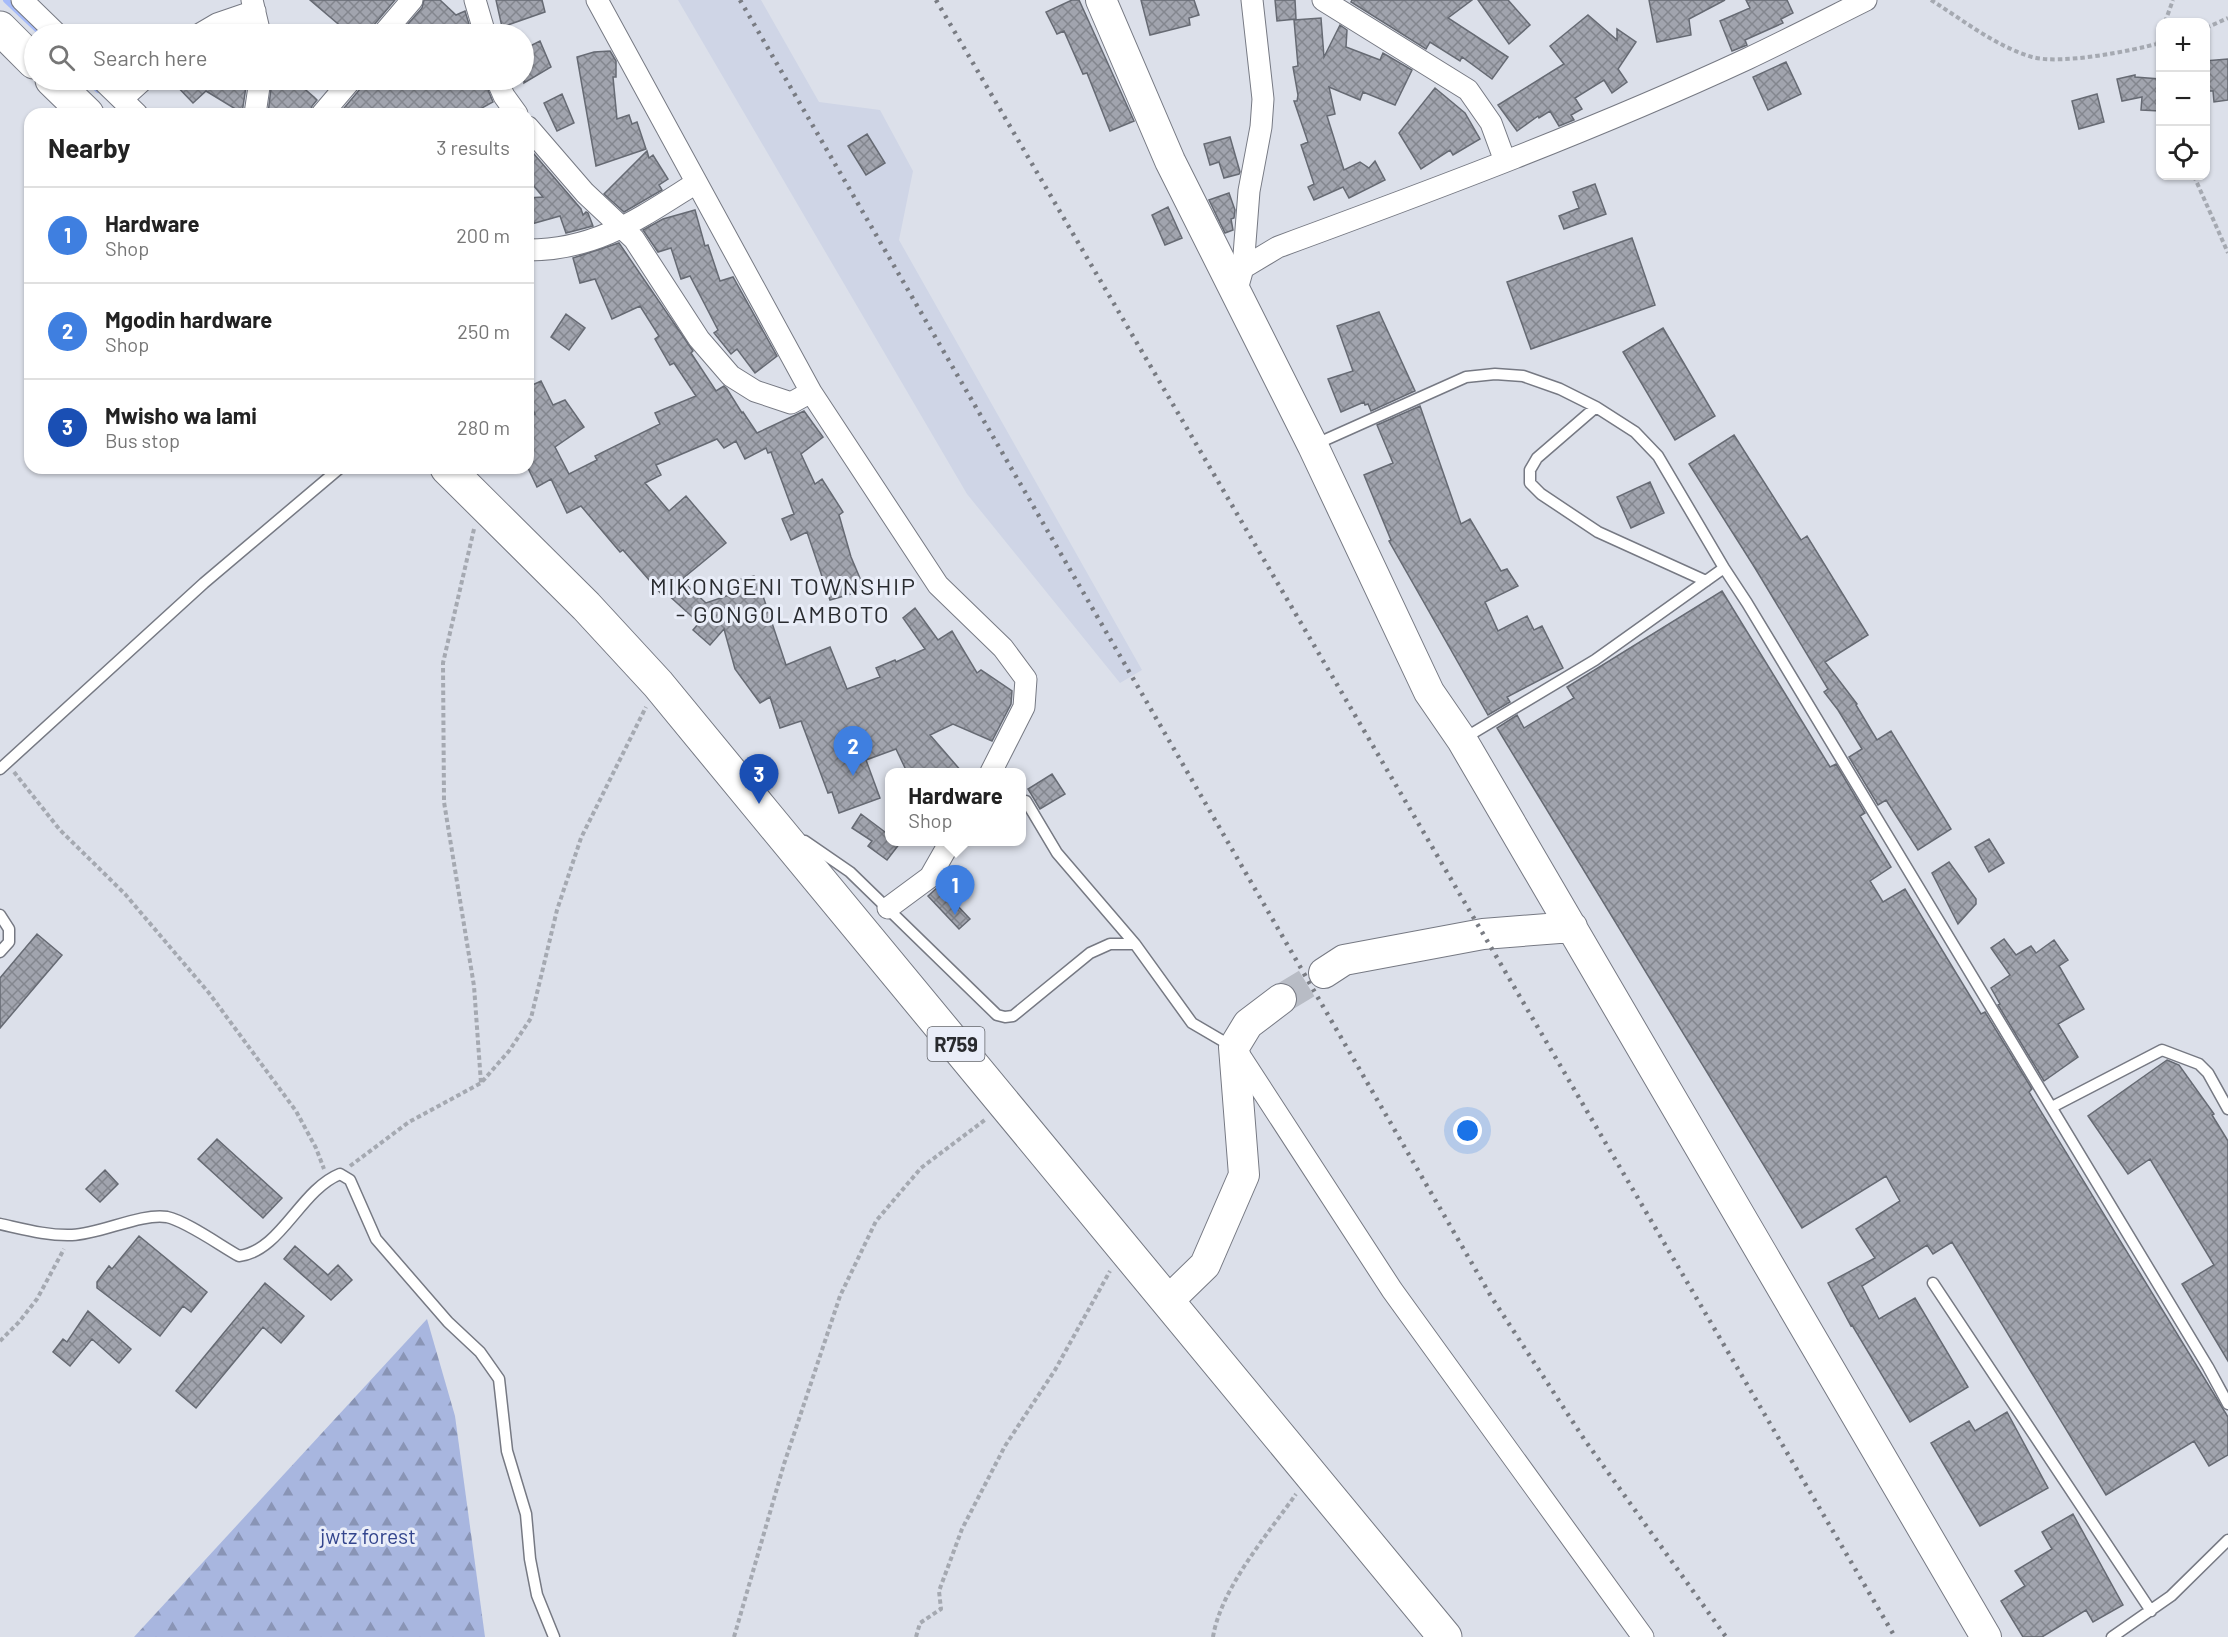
<!DOCTYPE html>
<meta charset="utf-8">
<style>
body{margin:0;font-family:Barlow,sans-serif;background:#f2f2f2;color:#222}
.controls{position:absolute;right:18px;top:18px;display:grid;overflow:hidden;border-radius:12px;box-shadow:0 2px 4px #0004}
.controls button{width:54px;height:54px;display:grid;place-items:center;padding:0;border:0;border-bottom:2px solid #e0e0e0;background:#fff;color:#222;font:30px sans-serif}
.you{position:absolute;left:1468px;top:1131px;width:21px;height:21px;margin:-15px;border:4px solid #fff;border-radius:50%;background:#1a73e8;box-shadow:0 0 0 9px #1a73e833}
.badge{display:grid;place-items:center;width:39px;height:39px;border-radius:50%;background:#0b8043;color:#fff;font-size:20px;font-weight:700}
.pin{position:absolute;translate:-50% -50px;filter:drop-shadow(0 2px 3px #0008)}
.pin::after{content:'';position:absolute;top:32px;width:21px;height:18px;background:inherit;clip-path:polygon(0 0,100% 0,50% 100%)}
.popup{position:absolute;left:885px;top:768px;width:141px;height:78px;box-sizing:border-box;display:grid;place-content:center;border-radius:12px;background:#fff;filter:drop-shadow(0 2px 4px #0005);font-size:20px;white-space:nowrap;color:#767676}
.popup b{font-size:22px;color:#222}
.popup::after{content:'';position:absolute;left:50%;top:100%;margin-left:-12px;border:12px solid transparent;border-top-color:#fff}
.list{margin:0;padding:0;list-style:none}
h2{display:flex;justify-content:space-between;align-items:center;height:78px;margin:0;padding:0 24px;font-size:26px}
h2 small{font-size:20px;font-weight:400;color:#767676}
.list li{display:grid;grid-template-columns:39px 1fr auto;gap:18px;align-items:center;box-sizing:border-box;height:96px;padding:0 24px;border-top:2px solid #e0e0e0}
.list b{display:block;font-size:22px;white-space:nowrap}
.list p{margin:0;font-size:20px;white-space:nowrap;color:#767676}
.list em{font-size:20px;font-style:normal;color:#767676}
.icon{flex:none;width:33px;height:33px;fill:none;stroke:currentColor;stroke-width:2;stroke-linecap:round;stroke-linejoin:round}
.map{position:relative;flex:none;width:2228px;height:1637px;overflow:hidden}
.search{position:absolute;background:#fff;box-shadow:0 2px 4px #0004;left:24px;top:24px;width:510px;height:66px;display:flex;align-items:center;gap:15px;box-sizing:border-box;padding:0 21px;border-radius:33px;color:#767676;font-size:22px}
.panel{position:absolute;background:#fff;box-shadow:0 2px 4px #0004;left:24px;top:108px;width:510px;height:366px;border-radius:18px}
.map>svg:first-child{display:block}
.built{fill:#cfd5e6}
.forest{fill:url(#forest-firs)}
.lines{fill:none;stroke-linecap:round;stroke-linejoin:round}
.stream{stroke:#a6bbf9;stroke-width:6}
.building{fill:url(#building-cross-hatch);stroke:#666a73;stroke-width:1.5}
.secondary-tunnel{stroke:#b8bcc5;stroke-width:30;stroke-dasharray:30 15;stroke-linecap:butt}
.lane-casing{stroke:#767983;stroke-width:13}
.street-casing{stroke:#767983;stroke-width:23}
.secondary-casing{stroke:#767983;stroke-width:32}
.primary-casing{stroke:#767983;stroke-width:35}
.path{stroke:#a5a9b1;stroke-width:4;stroke-dasharray:4.5 3;stroke-linecap:butt}
.lane{stroke:#fff;stroke-width:10}
.street{stroke:#fff;stroke-width:21}
.secondary{stroke:#fff;stroke-width:30}
.primary{stroke:#fff;stroke-width:33}
.rail{stroke:#797c83;stroke-width:4.5;stroke-dasharray:3 6;stroke-linecap:butt}
.labels{text-anchor:middle;dominant-baseline:central;stroke-width:6;stroke-linejoin:round;paint-order:stroke}
.shield{fill:#e9edf8;stroke:#63656b;stroke-width:1.5}
.shield-label{font-size:20px;font-weight:bold;fill:#292b2f}
.park-label{font-size:21px;fill:#33458d;stroke:#e9edf8}
.quarter-label{font-size:24px;letter-spacing:1.5px;fill:#292b2f;stroke:#e9edf8}
</style>
<div class="map">
<svg width="2228" height="1637" viewBox="0 0 2228 1637">
<defs>
<pattern id="forest-firs" width="22" height="20" patternUnits="userSpaceOnUse" patternTransform="scale(1.5)"><rect width="22" height="20" fill="#a8b6df"/><path d="M5 1l3.5 6h-7zM16 11l3.5 6h-7z" fill="#8994b5"/></pattern>
<pattern id="building-cross-hatch" width="8" height="8" patternUnits="userSpaceOnUse" patternTransform="scale(1.5)"><rect width="8" height="8" fill="#a1a4ae"/><path d="M0 0l8 8M0 8l8-8" fill="none" stroke="#83868e"/></pattern>
</defs>
<rect width="100%" height="100%" fill="#dce0ea"/>
<path class="built" d="M678,0H761L819,102L880,110L913,171L899,240L1142,670L1120,683L967,494Z"/>
<path class="forest" d="M427,1319L455,1416L485,1637H134Z"/>
<g class="lines">
<path class="stream" d="M6,0L42,34
M88,80L98,90"/>
</g>
<path class="building" d="M310,0H395L373,26L371,34H350Z
M424,0H440L456,15L465,11L472,34H399L422,8Z
M496,0H542L545,12L502,27Z
M1072,0H1079L1134,121L1110,131L1087,73L1083,74L1064,31L1057,34L1046,12Z
M1141,0H1194L1199,15L1189,18L1190,25L1150,35Z
M1275,0H1295L1296,19L1277,21Z
M1352,0H1472L1448,18L1508,57L1492,79L1462,57L1460,61L1430,42L1426,49L1351,2Z
M1478,0H1508L1530,25L1509,44Z
M1649,0H1725L1689,19L1691,35L1657,42Z
M1746,0H1787L1793,13L1781,19L1783,23L1745,40L1747,45L1732,51L1720,21L1750,8Z
M1588,15L1617,40V29L1636,42L1618,69L1627,82L1612,93L1604,80L1575,98L1582,109L1571,115L1574,120L1559,126L1550,111L1539,118L1538,116L1517,131L1498,105L1564,64L1550,46Z
M1321,18L1324,57L1340,25L1347,30L1346,47L1380,60L1383,53L1412,70L1395,105L1363,92L1360,100L1329,87L1335,114L1327,116L1344,170L1360,162L1369,168L1375,161L1385,180L1349,198L1343,187L1314,200L1308,187L1314,184L1301,145L1308,142L1294,101H1297L1298,95L1293,67L1298,66L1294,20Z
M540,41L551,67L524,83V49Z
M610,51L616,61V77H613L617,119L629,115L632,124L637,122L646,149L596,166L577,57L594,52Z
M2228,59V100L2214,102L2213,91H2207L2205,61Z
M1786,62L1801,94L1768,110L1753,77Z
M2135,75V77L2160,79V111L2141,110L2142,97L2122,101L2117,79Z
M171,80H247L242,113L206,91L193,103Z
M272,80H287L296,89L300,85L314,97L317,100L312,106L310,114H268Z
M363,80H484L493,102L471,114H339L361,88Z
M1435,88L1465,113L1480,139L1453,155L1450,150L1421,169L1399,133Z
M562,94L574,123L557,131L544,103Z
M2097,94L2104,122L2079,129L2072,101Z
M867,134L885,163L866,175L848,146Z
M1230,137L1240,172L1239,174L1224,178L1219,162L1210,165L1204,144Z
M528,147L581,209L583,215L586,212L588,213L593,226L566,233L560,216L528,225V198L543,197L528,179Z
M647,151L649,158L653,155L668,179L659,185L662,190L624,212L604,194Z
M1595,184L1606,214L1564,229L1559,216L1579,208L1573,192Z
M1229,193L1235,210L1234,218L1231,219L1233,230L1225,233L1209,200Z
M1168,207L1182,238L1165,245L1152,215Z
M695,210L705,246L708,245L720,281L733,277L777,356L755,373L737,349L731,354L714,333L718,330L690,276L681,279L671,248L658,252L643,230L663,219Z
M1632,238L1655,305L1531,349L1507,282Z
M619,243L693,351L691,353L716,391L724,386L727,389L742,413L743,412L757,433L804,411L823,437L801,454L815,484L822,479L843,512L839,515L851,557L865,590L830,600L807,532L791,540L782,519L794,514L771,452L768,453L766,448L745,459L736,441L724,448L717,439L656,465L661,475L645,483L669,511L686,496L726,543L681,580L706,603L741,591L738,580L754,576L758,581L786,665L830,647L847,689L880,677L876,668L895,660L896,662L925,649L903,618L915,608L938,640L952,631L977,673L981,670L1012,691L1011,704L992,741L953,724L930,735L962,772H907L896,749L866,760L880,798L839,813L832,792L828,793L801,721L780,728L770,697L760,703L735,669L724,629L710,645L693,630L699,623L666,593L663,596L623,550L620,552L581,506L567,513L551,479L537,487L528,468V417L535,414L528,399V387L541,381L553,405L565,400L584,427L555,447L569,474L597,460L595,456L660,424L655,413L696,396L674,363L670,365L655,339L659,336L640,306L612,319L595,279L580,283L573,258Z
M1379,312L1415,391L1371,411L1368,404L1365,405L1364,402L1341,412L1328,379L1353,371L1337,326Z
M566,314L585,328L569,350L551,337Z
M1663,328L1715,416L1675,440L1623,352Z
M1420,406L1461,524L1470,519L1501,571L1507,569L1518,586L1485,602L1498,631L1527,616L1534,630L1542,626L1563,668L1507,697L1510,702L1488,715L1389,541L1391,540L1364,475L1393,463L1377,425Z
M1734,435L1801,540L1807,536L1868,635L1825,662L1857,704L1856,705L1877,740L1891,731L1951,829L1918,850L1886,800L1878,805L1849,757L1862,749L1838,710L1824,692L1828,689L1755,568L1689,464Z
M1650,482L1664,513L1631,528L1617,497Z
M1722,591L1830,767L1836,764L1865,813L1860,816L1891,867L1870,881L1883,902L1905,889L1981,1014L1985,1012L2032,1089L2029,1092L2228,1417V1455L2209,1466L2194,1441L2106,1495L1952,1242L1933,1254L1927,1245L1862,1286L1879,1319L1915,1298L1968,1387L1910,1422L1852,1325L1851,1326L1828,1283L1875,1258L1856,1229L1900,1201L1886,1176L1802,1228L1497,728L1517,715L1524,728L1574,698L1567,687Z
M1052,774L1065,794L1040,809L1028,789Z
M861,814L889,835V842L900,843L887,860L868,846L872,841L852,828Z
M1989,839L2004,863L1989,872L1975,847Z
M1949,862L1976,899V904L1958,924L1932,873Z
M939,886L970,919L959,929L928,896Z
M37,934L62,955L0,1028V978Z
M2004,939L2016,955L2031,946L2036,953L2054,940L2068,960L2059,966L2084,1009L2058,1024L2078,1057L2044,1081L1998,1005L2000,1004L1991,988L2010,975L1991,948Z
M2167,1060L2179,1065L2214,1114L2212,1115L2228,1141V1361L2182,1284L2214,1265L2150,1159L2128,1174L2088,1116Z
M217,1139L282,1198L263,1218L198,1159Z
M105,1170L118,1184L100,1202L86,1189Z
M139,1236L207,1292L191,1312L183,1306L160,1336L97,1288V1282L109,1266L112,1269Z
M295,1246L328,1275L338,1265L352,1280L331,1300L284,1259Z
M265,1283L304,1316L281,1343L263,1327L196,1408L176,1391Z
M88,1311L131,1349L119,1363L92,1339L70,1366L53,1352L63,1339L67,1342Z
M2007,1412L2048,1488L1980,1526L1931,1443L1969,1421L1975,1431Z
M2073,1514L2123,1605L2093,1622L2086,1610L2042,1637H2023L2001,1601L2025,1586L2015,1571L2052,1549L2042,1532Z"/>
<g class="lines">
<path class="secondary-tunnel" d="M1281,999L1324,973"/>
<g class="lane-casing">
<path id="lane" d="M1596,407L1537,458L1530,470V483L1541,494L1598,532L1706,581
M1316,444L1466,377L1495,374L1523,376L1560,389L1596,407L1635,432L1658,456L1724,568L1747,603L2208,1367L2228,1404
M1463,739L1595,660L1724,568
M0,769L204,583L340,468
M1026,801L1057,853L1135,944L1192,1023L1233,1047
M805,841L850,872L997,1015L1005,1017L1013,1016L1090,953L1110,944H1135
M0,915L9,929V942L0,952
M2052,1107L2162,1050L2199,1064L2208,1073L2228,1109
M0,1224C23,1229 48,1236 72,1235C101,1234 140,1213 167,1217C186,1221 221,1246 239,1256C281,1251 300,1190 340,1174L350,1180L376,1239L448,1322L480,1352L499,1379L507,1451L526,1514L530,1559L537,1595L554,1637
M1933,1283L2151,1611
M2112,1637L2171,1596L2228,1540"/>
</g>
<g class="street-casing">
<path id="street" d="M22,0L57,34
M252,0L260,34
M475,0L485,34
M597,0L811,392L938,585L1003,648L1026,679L1024,707L991,772
M1323,0L1468,90L1491,123L1505,161
M200,34L217,24L255,11
M383,34L412,0
M102,80L137,114
M497,80L504,96L517,114
M122,99L143,80
M255,114L260,80
M322,114L351,80
M528,127L585,193L634,239L699,339L731,376L755,391L791,403L811,392
M528,250C597,250 640,218 696,183
M1243,268L1249,191L1261,127L1263,99L1252,0
M1236,293L1243,268L1278,247C1436,189 1594,130 1747,59C1787,40 1826,20 1866,0
M888,908L930,877L950,842
M1236,1050L1392,1290L1643,1637"/>
</g>
<g class="secondary-casing">
<path id="secondary" d="M1101,0L1170,161L1313,446L1429,692L1462,740L1986,1637
M1324,973L1344,960L1483,934L1572,927
M1168,1301L1205,1265L1244,1175L1234,1047L1248,1024L1281,999"/>
</g>
<g class="primary-casing">
<path id="primary" d="M0,28L34,62
M52,80L87,114
M447,468L586,606L658,684L765,814L1445,1637"/>
</g>
<path class="path" d="M1931,0C1963,20 1995,46 2032,57C2061,65 2131,51 2160,43
M2165,22L2173,0
M2206,28L2228,18
M2160,34L2157,44L2160,58
M2194,176L2228,253
M474,529L443,663L444,802L474,986L481,1083
M14,772L60,830L125,894L209,993L296,1111L316,1148L324,1169
M350,1166L409,1122L481,1083L509,1051L531,1018L557,910L581,838L646,707
M0,1341L19,1322L37,1299L64,1249
M734,1637L784,1464L840,1296L876,1221L921,1168L986,1119
M916,1637L920,1623L941,1609L939,1591L962,1529L1005,1446L1055,1370L1110,1271
M1213,1637C1221,1588 1268,1534 1296,1494"/>
<use href="#lane" class="lane"/>
<use href="#street" class="street"/>
<use href="#secondary" class="secondary"/>
<use href="#primary" class="primary"/>
<path class="rail" d="M740,0L1492,1298L1584,1439L1726,1637
M936,0L1895,1637"/>
</g>
<g class="labels">
<rect class="shield" x="927.5" y="1027" width="57" height="34" rx="4.5"/>
<g class="shield-label">
<text x="956" y="1044">R759</text>
</g>
<g class="park-label">
<text x="368" y="1535">jwtz forest</text>
</g>
<g class="quarter-label">
<text x="783" y="585">MIKONGENI TOWNSHIP<tspan x="783" dy="28">- GONGOLAMBOTO</tspan></text>
</g>
</g>
</svg>
<div class="controls">
<button>+</button>
<button>−</button>
<button><svg class="icon" aria-label="locate" viewBox="0 0 24 24"><circle cx="12" cy="12" r="6"/><path d="M12 2v4M12 18v4M2 12h4M18 12h4"/></svg></button>
</div>
<div class="you"></div>
<div class="pin badge" style="left:955px;top:915px;background:#3f7fe0">1</div>
<div class="popup"><b>Hardware</b>Shop</div>
<div class="pin badge" style="left:853px;top:776px;background:#3f7fe0">2</div>
<div class="pin badge" style="left:759px;top:804px;background:#1a4fb4">3</div>
<div class="search"><svg class="icon" aria-label="search" viewBox="0 0 24 24"><circle cx="10" cy="10" r="6"/><path d="M15 15l6 6"/></svg>Search here</div>
<section class="panel">
<h2>Nearby<small>3 results</small></h2>
<ul class="list">
<li><span class="badge" style="background:#3f7fe0">1</span><div><b>Hardware</b><p>Shop</p></div><em>200 m</em></li>
<li><span class="badge" style="background:#3f7fe0">2</span><div><b>Mgodin hardware</b><p>Shop</p></div><em>250 m</em></li>
<li><span class="badge" style="background:#1a4fb4">3</span><div><b>Mwisho wa lami</b><p>Bus stop</p></div><em>280 m</em></li>
</ul>
</section>
</div>
